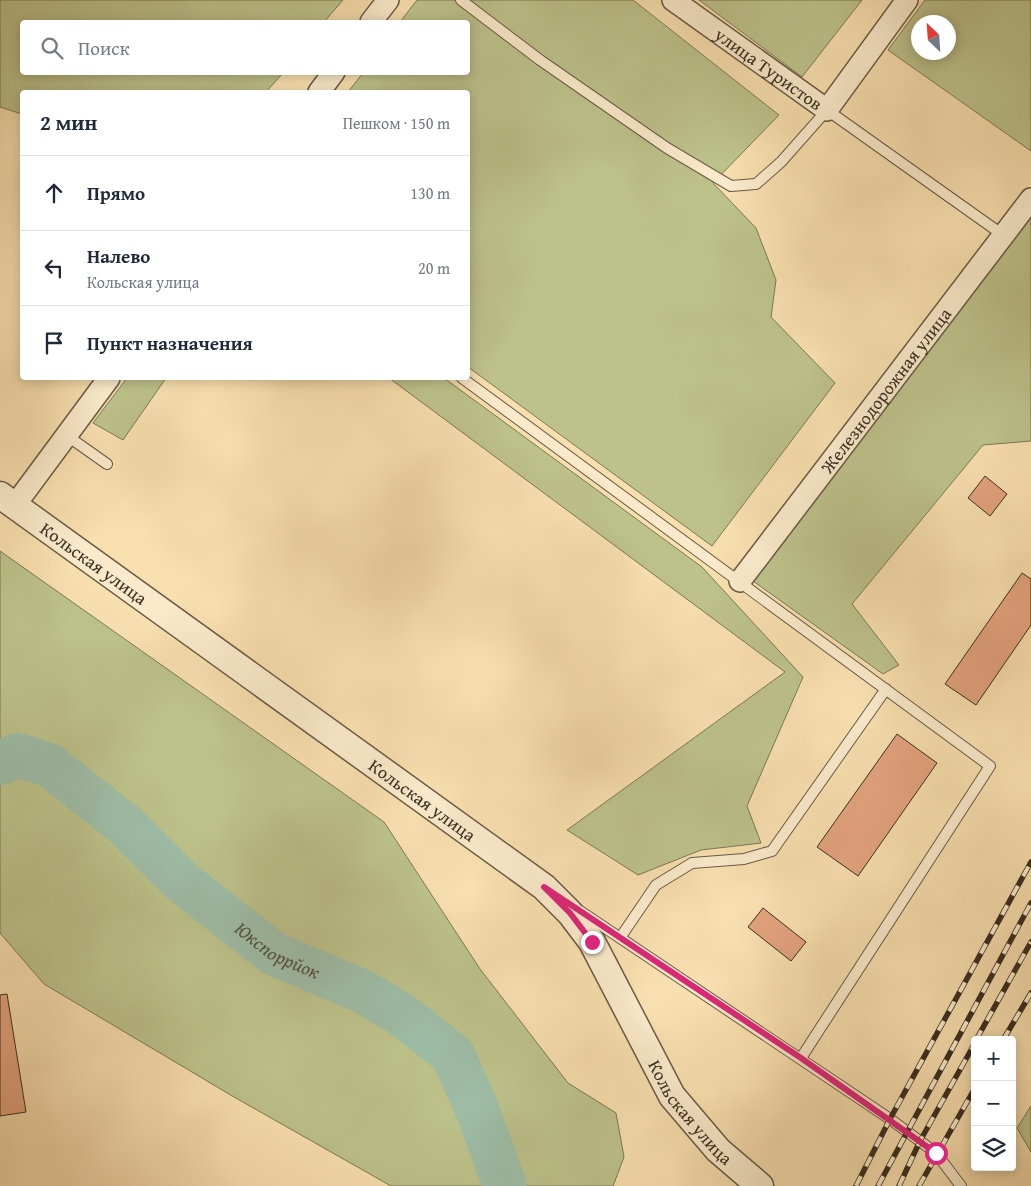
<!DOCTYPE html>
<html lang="ru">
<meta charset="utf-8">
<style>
body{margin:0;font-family:"Gentium Book Plus",serif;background:#f2f2f3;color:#1f2937}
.controls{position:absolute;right:15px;bottom:15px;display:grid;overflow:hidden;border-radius:5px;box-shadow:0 2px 12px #0003}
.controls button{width:45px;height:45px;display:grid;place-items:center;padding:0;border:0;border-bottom:1px solid #e0e1e3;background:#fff;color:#1f2937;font:25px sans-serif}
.compass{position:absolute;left:911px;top:15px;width:45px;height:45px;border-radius:50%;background:#fff;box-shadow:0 2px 12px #0003;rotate:335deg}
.stop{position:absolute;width:15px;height:15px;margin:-11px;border:4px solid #db2777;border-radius:50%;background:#fff}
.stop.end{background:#db2777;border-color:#fff;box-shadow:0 1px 5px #0008}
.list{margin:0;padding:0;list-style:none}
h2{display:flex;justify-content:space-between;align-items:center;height:65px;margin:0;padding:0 20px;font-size:21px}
h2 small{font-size:16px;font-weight:400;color:#747a83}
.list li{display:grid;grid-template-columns:32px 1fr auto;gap:15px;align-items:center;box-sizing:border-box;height:75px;padding:0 20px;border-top:1px solid #e0e1e3}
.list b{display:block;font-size:19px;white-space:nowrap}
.list p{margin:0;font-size:16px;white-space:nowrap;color:#747a83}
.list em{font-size:16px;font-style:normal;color:#747a83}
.icon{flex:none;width:28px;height:28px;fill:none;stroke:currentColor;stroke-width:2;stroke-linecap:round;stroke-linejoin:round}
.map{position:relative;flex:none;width:1031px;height:1186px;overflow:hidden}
.search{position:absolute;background:#fff;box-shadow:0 2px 12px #0003;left:20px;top:20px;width:450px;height:55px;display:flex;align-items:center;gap:12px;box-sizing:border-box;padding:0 18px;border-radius:5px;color:#747a83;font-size:19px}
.panel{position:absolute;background:#fff;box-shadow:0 2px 12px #0003;left:20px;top:90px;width:450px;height:290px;border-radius:5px}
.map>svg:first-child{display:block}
.green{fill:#bdc28b;stroke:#7b7856;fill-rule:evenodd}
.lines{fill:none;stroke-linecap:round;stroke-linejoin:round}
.river{stroke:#9ebda7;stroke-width:44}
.building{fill:#e3a37e;stroke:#392e21}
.service-casing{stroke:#695a44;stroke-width:12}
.minor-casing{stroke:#695a44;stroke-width:24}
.tertiary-casing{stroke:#695a44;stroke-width:29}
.service{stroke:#faeacb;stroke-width:10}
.minor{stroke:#faeacb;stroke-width:21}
.tertiary{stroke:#faeacb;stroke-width:26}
.rail-casing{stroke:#392e21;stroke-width:5.5}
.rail{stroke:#faeacb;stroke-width:4;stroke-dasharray:11;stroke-linecap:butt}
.route{stroke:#db2777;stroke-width:6}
.labels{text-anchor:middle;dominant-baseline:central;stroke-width:4;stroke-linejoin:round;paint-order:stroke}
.street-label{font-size:18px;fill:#392e21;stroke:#faeacb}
.water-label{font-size:19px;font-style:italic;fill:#525242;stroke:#faeacb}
</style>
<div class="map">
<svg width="1031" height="1186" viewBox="0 0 1031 1186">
<rect width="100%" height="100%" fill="#f8dfaf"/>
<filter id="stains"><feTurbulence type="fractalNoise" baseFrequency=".004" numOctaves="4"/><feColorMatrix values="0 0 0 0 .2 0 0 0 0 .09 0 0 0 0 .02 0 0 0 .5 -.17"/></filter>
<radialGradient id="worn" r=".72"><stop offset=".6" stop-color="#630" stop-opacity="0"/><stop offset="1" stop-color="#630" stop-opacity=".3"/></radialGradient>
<path class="green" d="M0,0H343L324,22H22V72L283,73L266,92H22V114L0,107Z
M417,0H633L779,115L713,183L756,228L776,280L771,317L835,383L712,546L468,367V92H348L363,73L468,72V22H400Z
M699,0H862L802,77Z
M925,0H1031V151L888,50ZM918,22H948V52H918Z
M1031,217V441L983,445L852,604L899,665L883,674L753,581Z
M127,378H166L123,440L93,423Z
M389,378H444L702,567L803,677L747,806L761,843L701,850L638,875L567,830L785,672Z
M0,551L384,822L480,969L568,1083L616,1113L624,1157L613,1186H391L234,1097L44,984L0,933Z
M1031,1106V1152L1017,1128Z"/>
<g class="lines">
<path class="river" id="s1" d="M0,763L17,755L49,765L125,825L181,881L274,954L362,991L402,1015L453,1055L477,1109L505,1186"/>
</g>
<path class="building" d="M985,476L1007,494L990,516L968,498Z
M1022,573L1031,579V625L976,705L945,684Z
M897,734L937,763L858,876L817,847Z
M763,908L806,942L791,961L748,927Z
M7,994L26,1112L0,1116V995Z"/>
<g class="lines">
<g class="service-casing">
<path id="service" d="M461,0L540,60L667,148L731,186L756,184L781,162L827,110L1003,235
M462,378L990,766L801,1058
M66,435L107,464
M580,911L890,1119L936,1153L961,1186
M620,938L656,885L692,863L744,859L772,851L886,689"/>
</g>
<g class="minor-casing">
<g id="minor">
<path id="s2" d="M673,0L827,110L907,0"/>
<path d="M371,22L388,0"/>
<path d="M319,92L334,72"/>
<path d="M15,505L109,378"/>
<path id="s3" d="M740,581L1031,199"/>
</g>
</g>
<g class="tertiary-casing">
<g id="tertiary">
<path id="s4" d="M0,495L544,887L570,913L592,942L672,1096L718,1150L760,1186"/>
</g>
</g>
<use href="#service" class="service"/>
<use href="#minor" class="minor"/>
<use href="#tertiary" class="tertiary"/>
<g class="rail-casing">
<path id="rail" d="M976,1040L1031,942
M1003,1040L1031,993
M856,1186L890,1119L1031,862
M878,1186L1031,903
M899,1186L920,1141L975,1043
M919,1186L975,1088"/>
</g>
<use href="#rail" class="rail"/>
</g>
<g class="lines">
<path class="route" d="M592,942L570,913L544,887L801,1058L936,1153"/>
</g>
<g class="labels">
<g class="street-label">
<text stroke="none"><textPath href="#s2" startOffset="118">улица Туристов</textPath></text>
<text stroke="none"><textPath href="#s3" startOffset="240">Железнодорожная улица</textPath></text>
<text stroke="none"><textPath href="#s4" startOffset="116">Кольская улица</textPath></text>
<text stroke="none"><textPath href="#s4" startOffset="521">Кольская улица</textPath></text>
<text stroke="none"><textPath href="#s4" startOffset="941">Кольская улица</textPath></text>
</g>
<g class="water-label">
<text stroke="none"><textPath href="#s1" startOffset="348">Юкспоррйок</textPath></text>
</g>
</g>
<rect width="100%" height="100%" filter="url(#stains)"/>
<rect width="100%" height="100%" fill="url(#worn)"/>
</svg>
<div class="controls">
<button>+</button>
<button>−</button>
<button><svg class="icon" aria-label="layers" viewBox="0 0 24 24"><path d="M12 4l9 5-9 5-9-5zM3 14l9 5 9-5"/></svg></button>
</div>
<svg class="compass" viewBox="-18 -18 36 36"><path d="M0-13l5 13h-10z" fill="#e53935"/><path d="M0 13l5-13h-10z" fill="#747a83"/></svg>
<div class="stop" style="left:936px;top:1153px"></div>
<div class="stop end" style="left:592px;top:942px"></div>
<div class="search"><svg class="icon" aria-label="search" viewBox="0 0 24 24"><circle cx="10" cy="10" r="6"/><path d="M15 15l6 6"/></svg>Поиск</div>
<section class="panel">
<h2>2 мин<small>Пешком · 150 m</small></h2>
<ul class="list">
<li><svg class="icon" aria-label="ahead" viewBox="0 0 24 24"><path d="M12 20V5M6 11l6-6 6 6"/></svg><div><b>Прямо</b></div><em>130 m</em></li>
<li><svg class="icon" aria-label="left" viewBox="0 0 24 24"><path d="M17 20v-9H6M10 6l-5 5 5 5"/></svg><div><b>Налево</b><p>Кольская улица</p></div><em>20 m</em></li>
<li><svg class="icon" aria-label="arrive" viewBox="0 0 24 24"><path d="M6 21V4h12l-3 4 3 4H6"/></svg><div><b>Пункт назначения</b></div></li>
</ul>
</section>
</div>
